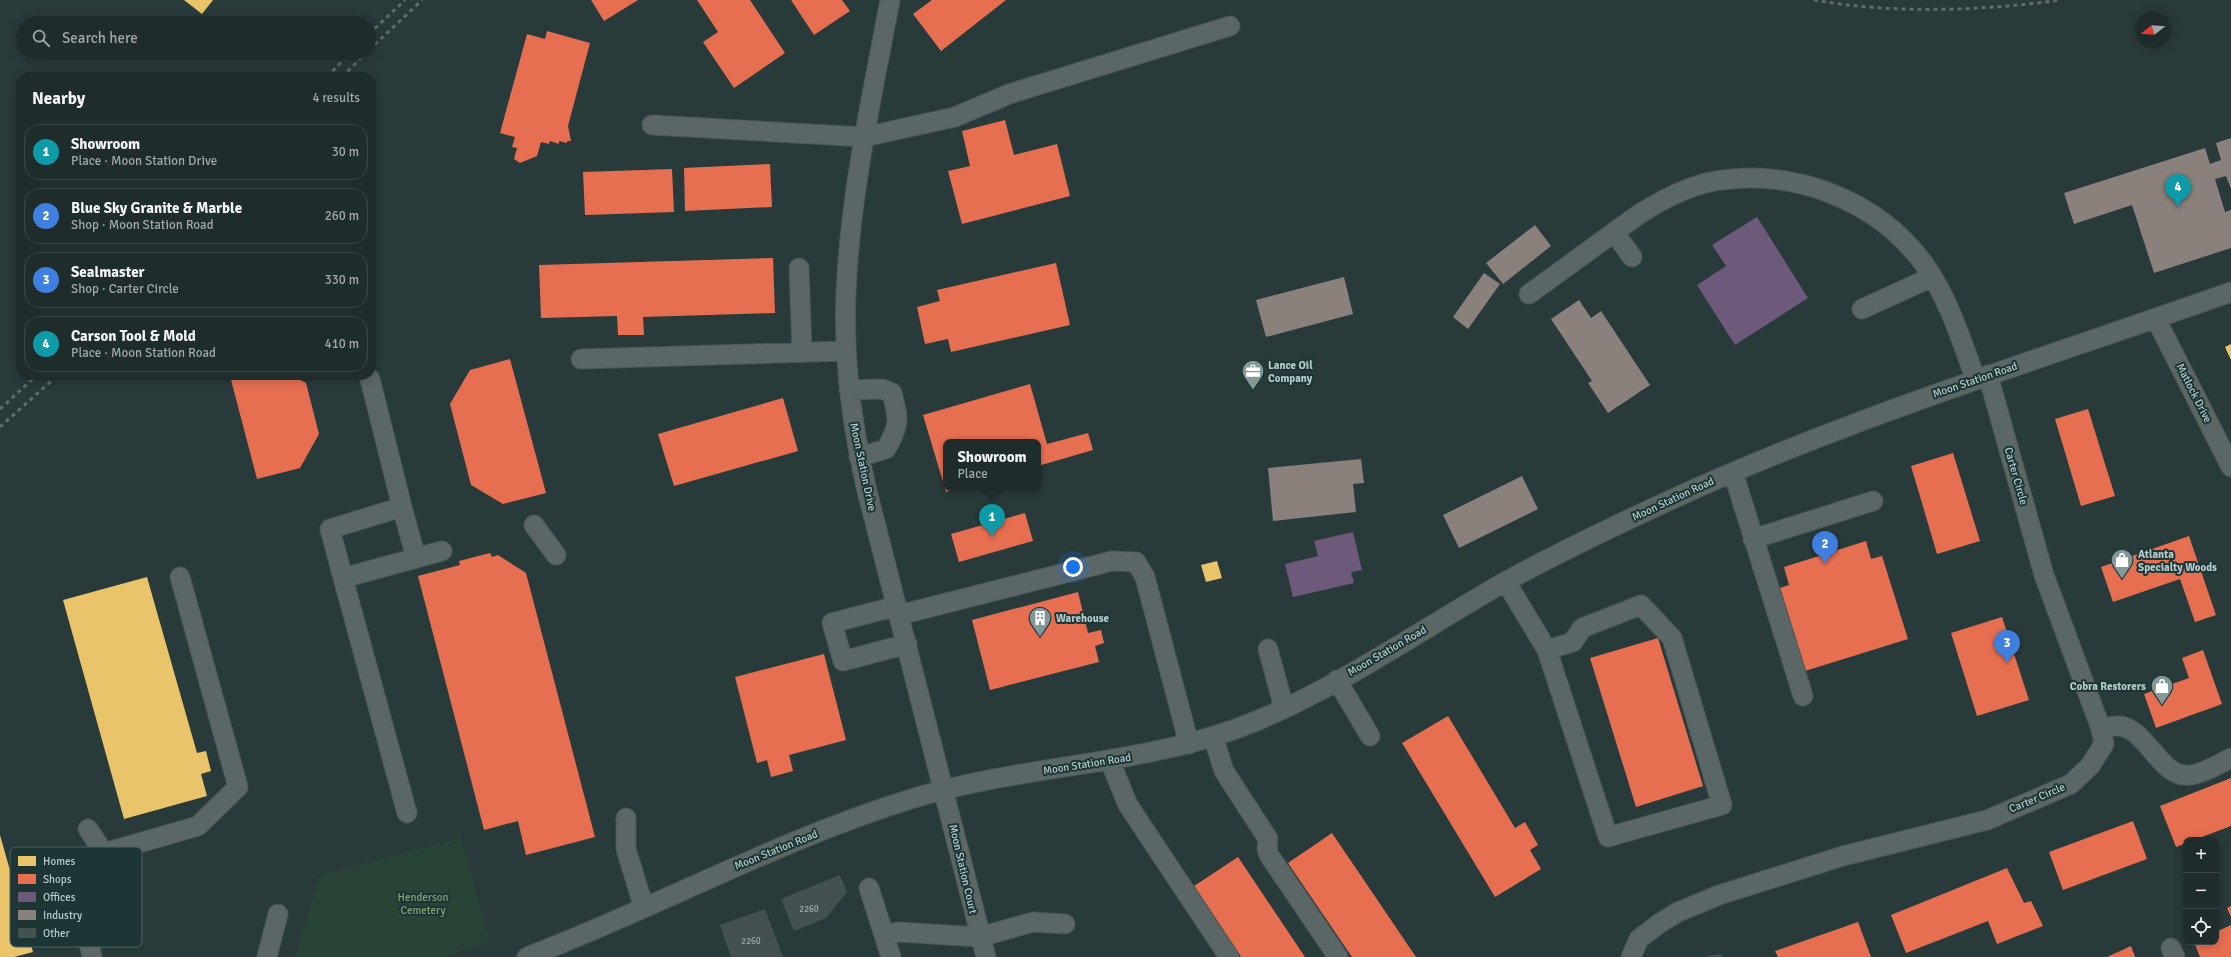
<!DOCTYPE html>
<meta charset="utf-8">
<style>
body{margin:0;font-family:Signika,sans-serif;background:#273434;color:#f1f3f6}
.controls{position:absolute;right:12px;bottom:12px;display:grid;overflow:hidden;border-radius:8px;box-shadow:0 2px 10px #0003}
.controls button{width:36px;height:36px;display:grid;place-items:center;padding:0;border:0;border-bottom:1px solid #3c4848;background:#1f2c2c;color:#f1f3f6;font:20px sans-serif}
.compass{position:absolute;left:2135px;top:12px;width:36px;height:36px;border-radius:50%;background:#1f2c2c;box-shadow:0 2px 10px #0003;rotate:253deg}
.you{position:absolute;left:1073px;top:567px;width:14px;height:14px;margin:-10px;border:3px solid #fff;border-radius:50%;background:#1a73e8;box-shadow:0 0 0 6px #1a73e833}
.badge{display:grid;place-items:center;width:26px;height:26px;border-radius:50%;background:#839898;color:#fff;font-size:13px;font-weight:700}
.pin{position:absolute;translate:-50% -33px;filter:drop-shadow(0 1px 2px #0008)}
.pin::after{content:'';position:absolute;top:21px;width:14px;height:12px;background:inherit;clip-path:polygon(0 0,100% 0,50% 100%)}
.popup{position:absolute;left:943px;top:439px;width:98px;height:52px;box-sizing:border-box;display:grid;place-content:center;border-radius:8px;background:#1f2c2c;filter:drop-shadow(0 1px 3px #0005);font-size:13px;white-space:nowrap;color:#a1a7a9}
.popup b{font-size:15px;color:#f1f3f6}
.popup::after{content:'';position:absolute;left:50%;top:100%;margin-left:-8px;border:8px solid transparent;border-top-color:#1f2c2c}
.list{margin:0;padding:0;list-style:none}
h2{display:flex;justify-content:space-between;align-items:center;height:52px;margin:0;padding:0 16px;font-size:17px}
h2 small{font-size:13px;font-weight:400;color:#a1a7a9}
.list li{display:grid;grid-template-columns:26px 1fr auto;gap:12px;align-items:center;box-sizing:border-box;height:56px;margin:0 8px 8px;padding:0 8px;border:1px solid #3c4848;border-radius:16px}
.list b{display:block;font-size:15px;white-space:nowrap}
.list p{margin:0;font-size:13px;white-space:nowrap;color:#a1a7a9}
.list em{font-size:13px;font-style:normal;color:#a1a7a9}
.icon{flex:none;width:22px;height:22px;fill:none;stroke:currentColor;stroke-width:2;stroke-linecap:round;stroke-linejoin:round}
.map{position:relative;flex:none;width:2231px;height:957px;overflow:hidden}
.search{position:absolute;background:#1f2c2c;box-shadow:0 2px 10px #0003;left:16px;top:16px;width:360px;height:44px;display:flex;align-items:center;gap:10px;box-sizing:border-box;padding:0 14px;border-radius:22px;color:#a1a7a9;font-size:15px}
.panel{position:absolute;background:#1f2c2c;box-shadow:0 2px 10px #0003;left:16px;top:72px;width:360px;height:308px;border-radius:16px}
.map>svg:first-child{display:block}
.green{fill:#294437}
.homes{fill:#e9c46a}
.shops{fill:#e76f51}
.offices{fill:#6d597a}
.industry{fill:#8a817c}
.building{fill:#435151}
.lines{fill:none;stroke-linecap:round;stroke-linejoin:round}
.minor-casing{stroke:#495656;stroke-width:21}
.minor{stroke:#5b6767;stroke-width:19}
.rail{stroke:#5e6c6c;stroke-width:3;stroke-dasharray:4 4;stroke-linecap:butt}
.labels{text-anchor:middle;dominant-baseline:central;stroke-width:4;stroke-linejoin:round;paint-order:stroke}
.number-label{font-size:9px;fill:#98acac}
.poi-label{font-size:11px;font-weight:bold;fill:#b4cacb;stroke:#1d3535;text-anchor:start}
.street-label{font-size:11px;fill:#b4cacb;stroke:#1d3535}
.park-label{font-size:11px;fill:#83a271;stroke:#1d3535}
.key{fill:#1d3535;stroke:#4a6262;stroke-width:1}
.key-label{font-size:11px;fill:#b4cacb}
</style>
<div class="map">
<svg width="2231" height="957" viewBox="0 0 2231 957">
<rect width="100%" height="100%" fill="#293a3a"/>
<path class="green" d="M461,838L490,941L445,957H295L320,875Z"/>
<path class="homes" d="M184,0H213L202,14Z
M2231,344V360L2225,347Z
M1217,561L1222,578L1206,582L1201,565Z
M147,577L197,753L206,751L211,771L201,774L207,796L124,819L63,600Z
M0,835L33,952L14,957H0Z"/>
<path class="shops" d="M591,0H638L604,21Z
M697,0H750L785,53L734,88L703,42L718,32Z
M791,0H842L850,11L814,35Z
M932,0H1006L941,51L913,14Z
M547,31L590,43L568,126L571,141H567V143L559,141V144L550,141L549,144L541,142L537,156L520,163L514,159L517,148L512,147L515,137L500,133L527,34L545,39Z
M1005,120L1014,155L1057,144L1070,196L962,224L948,171L970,166L962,131Z
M770,164L772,207L685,211L684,168Z
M672,169L674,212L585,215L583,172Z
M773,258L775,313L643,317L644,335H618L617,316L541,318L539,265Z
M1056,263L1070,325L951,352L948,339L925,344L917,307L940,301L937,290Z
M510,359L546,493L503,504L471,485L450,404L470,370Z
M234,375H291L306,383L319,434L300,468L257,479L230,376Z
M1030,384L1047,444L1088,433L1093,450L1038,466V442H946V488H960L946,492L923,415Z
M783,398L798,451L674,486L658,434Z
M2088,409L2115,496L2081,506L2055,419Z
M1953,453L1980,541L1937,554L1911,466Z
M1025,513L1033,541L959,562L951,534Z
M2189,536L2216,615L2195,622L2180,579L2113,602L2101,567Z
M1866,541L1871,559L1882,556L1908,639L1805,671L1780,588L1789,585L1784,567Z
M490,553L492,557L498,555L526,573L595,837L526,855L518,821L484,830L418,576L460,565L459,561Z
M1078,592L1088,633L1101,630L1104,643L1095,646L1099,662L990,690L972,620Z
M2002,617L2029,700L1977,716L1951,633Z
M1658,638L1703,786L1636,807L1590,658Z
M2203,650L2222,704L2156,728L2144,694L2189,678L2182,658Z
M824,654L846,740L789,755L793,771L771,777L767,760L757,763L735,677Z
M1448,716L1515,828L1525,822L1538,845L1530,850L1541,869L1495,897L1402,743Z
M2231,778V826L2194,840H2186V843L2176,847L2160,806Z
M2133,821L2147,859L2063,890L2049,852Z
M1332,833L1416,957H1352L1288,863Z
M1238,857L1305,957H1241L1194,886Z
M2007,868L2024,903L2031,901L2043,926L1997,944L1988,921L1906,953L1891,915Z
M2231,906V917L2227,908Z
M1858,922L1871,957H1778L1775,951Z
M2231,925V957H2200L2194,942H2216V932Z
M2131,946L2135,957H2107Z"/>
<path class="offices" d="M1757,217L1808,298L1735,345L1697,285L1726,266L1712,245Z
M1353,532L1362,570L1351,572L1354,583L1293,597L1285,564L1318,556L1314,541Z"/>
<path class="industry" d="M2231,138V189L2226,176L2215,179L2225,212L2231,210V248L2154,273L2132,205L2074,224L2064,193L2205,148L2210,164L2221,160L2216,143Z
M1535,225L1551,246L1503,284L1486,263Z
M1484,273L1500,284L1468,329L1453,317Z
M1344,277L1353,314L1266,337L1256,300Z
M1579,300L1591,318L1601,311L1650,385L1608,413L1588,383L1592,381L1551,319Z
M1361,459L1364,483L1353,484L1356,512L1273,521L1268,468Z
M1522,476L1538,509L1459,548L1443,515Z"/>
<path class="building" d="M840,875L847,892L826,918L794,931L781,899Z
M765,909L783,957H731L720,925Z
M1722,954L1723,957H1706V956Z"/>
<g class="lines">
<g class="minor-casing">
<path id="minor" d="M890,0C872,97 850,194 846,293C843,360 852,426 867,491L986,957
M652,125L864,137L955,117L1009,94L1230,26
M1614,232L1632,257
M799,268L802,352
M1529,294L1638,215C1661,200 1688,186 1715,181C1794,168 1877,200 1924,264C1949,299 1961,340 1976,380
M1862,309L1932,277
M2156,319L2231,467
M581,359L846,351
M370,379L402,507
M849,390L882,389L892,393C899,420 900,425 886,449L859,457
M1733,472L1803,696
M534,525L556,555
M1753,539L1873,501
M343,578L330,529L402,507L416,558
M1506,582L1547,650L1608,837L1722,805L1672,638L1641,605L1582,628L1573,642L1547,650
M897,606L832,623L843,661L907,644
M899,615L1112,561L1136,562L1145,577L1189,744
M1268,649L1284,708
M1337,680L1370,736
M2101,729C2107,728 2114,725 2120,726C2148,730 2161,780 2191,775C2205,773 2219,764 2231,758
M1213,736L1224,771L1268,839L1267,849L1269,855L1338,957
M1110,761L1128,805L1229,957
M407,813L343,578L442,551
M626,818V849L644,908
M88,829L104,853
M869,888L891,957
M885,935L898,932L980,937L1033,922L1065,924
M2171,948L2175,957
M92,957C82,912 81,894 104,853L198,826L238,787L180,577
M267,957L278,914
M527,957C656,908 778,840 911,799C1026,763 1149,767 1261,719C1345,683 1424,628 1503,583C1559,552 1618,524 1677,497C1856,415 2045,358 2231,292
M1631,957L1639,939L1660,923L1678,912L1719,895L1843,856L1987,820L2071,784L2090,766L2104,744L2101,729L2044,575L1988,375"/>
</g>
<use href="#minor" class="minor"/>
<path class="rail" d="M1814,0C1892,14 1982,11 2060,0
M369,34L405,0
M369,50L422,0
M327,77L350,53
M342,77L366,53
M0,409L37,375
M0,427L58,375"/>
</g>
<defs>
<g id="office-pin" transform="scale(1.15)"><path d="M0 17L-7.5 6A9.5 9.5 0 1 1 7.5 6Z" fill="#839898" stroke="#1d3535"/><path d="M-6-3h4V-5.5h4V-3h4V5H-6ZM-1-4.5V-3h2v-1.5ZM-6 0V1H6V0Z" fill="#fff"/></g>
<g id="shop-pin" transform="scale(1.15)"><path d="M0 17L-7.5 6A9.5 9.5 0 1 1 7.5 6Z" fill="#839898" stroke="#1d3535"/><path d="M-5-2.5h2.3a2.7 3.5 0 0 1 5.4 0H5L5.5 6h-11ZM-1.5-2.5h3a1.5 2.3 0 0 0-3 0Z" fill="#fff"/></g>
<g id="building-pin" transform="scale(1.15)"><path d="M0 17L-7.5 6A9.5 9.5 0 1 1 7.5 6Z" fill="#839898" stroke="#1d3535"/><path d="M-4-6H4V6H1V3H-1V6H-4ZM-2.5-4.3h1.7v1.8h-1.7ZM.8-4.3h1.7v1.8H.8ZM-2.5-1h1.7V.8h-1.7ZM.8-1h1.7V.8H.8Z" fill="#fff"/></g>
</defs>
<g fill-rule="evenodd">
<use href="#office-pin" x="1253" y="371"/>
<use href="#shop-pin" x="2122" y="560"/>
<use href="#building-pin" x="1040" y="618"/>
<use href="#shop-pin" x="2162" y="686"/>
</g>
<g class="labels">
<g class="number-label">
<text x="809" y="909">2260</text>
<text x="751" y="941">2260</text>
</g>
<g class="poi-label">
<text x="1268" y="365">Lance Oil<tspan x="1268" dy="13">Company</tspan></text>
<text x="2138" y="554">Atlanta<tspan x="2138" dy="13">Specialty Woods</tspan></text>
<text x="1056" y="618">Warehouse</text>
<text x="2146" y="686" text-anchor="end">Cobra Restorers</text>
</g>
<g class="street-label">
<text transform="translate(1975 380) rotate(-19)">Moon Station Road</text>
<text transform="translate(2194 393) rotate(63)">Matlock Drive</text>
<text transform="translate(863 467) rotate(78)">Moon Station Drive</text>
<text transform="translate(2016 476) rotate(74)">Carter Circle</text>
<text transform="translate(1673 499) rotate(-25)">Moon Station Road</text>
<text transform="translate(1387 651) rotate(-30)">Moon Station Road</text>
<text transform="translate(1087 764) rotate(-9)">Moon Station Road</text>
<text transform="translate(2037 798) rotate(-23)">Carter Circle</text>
<text transform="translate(776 850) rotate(-22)">Moon Station Road</text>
<text transform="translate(963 869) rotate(77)">Moon Station Court</text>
</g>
<g class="park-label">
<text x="423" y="897">Henderson<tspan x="423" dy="13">Cemetery</tspan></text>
</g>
</g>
<rect x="10" y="847" width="132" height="100" rx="6" class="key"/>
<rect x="18" y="856" width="18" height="10" fill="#e9c46a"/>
<rect x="18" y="874" width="18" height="10" fill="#e76f51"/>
<rect x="18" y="892" width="18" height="10" fill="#6d597a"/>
<rect x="18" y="910" width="18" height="10" fill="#8a817c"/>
<rect x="18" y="928" width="18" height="10" fill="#435151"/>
<g class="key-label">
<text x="43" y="865">Homes</text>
<text x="43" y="883">Shops</text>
<text x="43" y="901">Offices</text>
<text x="43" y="919">Industry</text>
<text x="43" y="937">Other</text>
</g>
</svg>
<div class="controls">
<button>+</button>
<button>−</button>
<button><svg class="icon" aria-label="locate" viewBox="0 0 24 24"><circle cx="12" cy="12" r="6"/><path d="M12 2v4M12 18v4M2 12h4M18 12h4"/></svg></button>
</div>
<svg class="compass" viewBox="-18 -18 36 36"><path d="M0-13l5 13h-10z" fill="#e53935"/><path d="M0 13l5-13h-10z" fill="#a1a7a9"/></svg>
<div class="you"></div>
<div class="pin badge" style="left:992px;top:537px;background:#0f9aa8">1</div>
<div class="popup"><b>Showroom</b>Place</div>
<div class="pin badge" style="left:1825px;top:564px;background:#3f7fe0">2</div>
<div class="pin badge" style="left:2007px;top:663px;background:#3f7fe0">3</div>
<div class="pin badge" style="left:2178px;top:207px;background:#0f9aa8">4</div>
<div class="search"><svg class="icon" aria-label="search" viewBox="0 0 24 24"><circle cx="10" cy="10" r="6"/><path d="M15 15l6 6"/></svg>Search here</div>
<section class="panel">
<h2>Nearby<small>4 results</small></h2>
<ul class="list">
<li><span class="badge" style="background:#0f9aa8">1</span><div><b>Showroom</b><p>Place · Moon Station Drive</p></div><em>30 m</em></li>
<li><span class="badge" style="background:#3f7fe0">2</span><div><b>Blue Sky Granite &amp; Marble</b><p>Shop · Moon Station Road</p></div><em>260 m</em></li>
<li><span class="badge" style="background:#3f7fe0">3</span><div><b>Sealmaster</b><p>Shop · Carter Circle</p></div><em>330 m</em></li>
<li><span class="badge" style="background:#0f9aa8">4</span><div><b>Carson Tool &amp; Mold</b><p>Place · Moon Station Road</p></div><em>410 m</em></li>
</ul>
</section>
</div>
